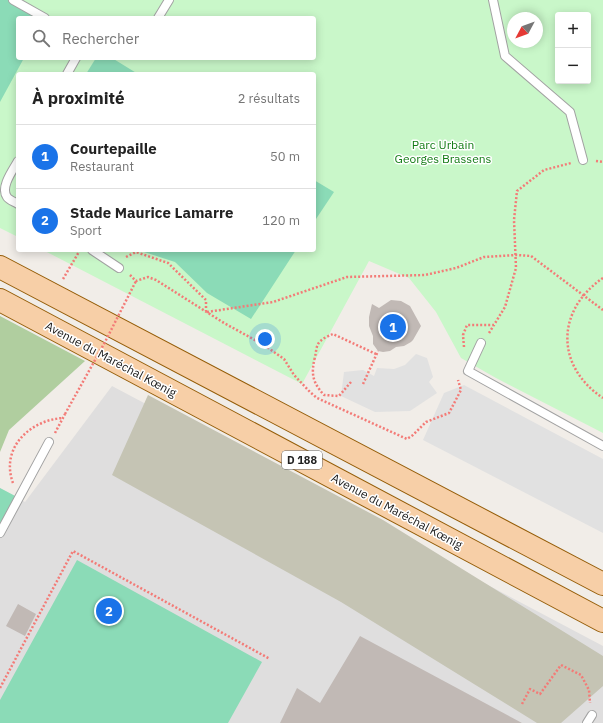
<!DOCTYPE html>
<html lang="fr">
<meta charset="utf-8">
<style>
body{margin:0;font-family:"IBM Plex Sans",sans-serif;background:#f2f2f2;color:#222}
.controls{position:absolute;right:12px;top:12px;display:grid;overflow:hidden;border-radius:4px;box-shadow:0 2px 10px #0003}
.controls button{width:36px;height:36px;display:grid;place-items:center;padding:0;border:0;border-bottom:1px solid #e0e0e0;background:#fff;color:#222;font:20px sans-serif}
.compass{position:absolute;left:507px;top:12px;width:36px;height:36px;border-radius:50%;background:#fff;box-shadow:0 2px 10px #0003;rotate:229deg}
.you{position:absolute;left:265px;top:339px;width:14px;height:14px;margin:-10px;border:3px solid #fff;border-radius:50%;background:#1a73e8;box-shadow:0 0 0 6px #1a73e833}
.badge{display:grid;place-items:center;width:26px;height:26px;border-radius:50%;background:#1a73e8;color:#fff;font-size:13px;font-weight:700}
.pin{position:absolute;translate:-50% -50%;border:2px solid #fff;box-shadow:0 1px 4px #0006}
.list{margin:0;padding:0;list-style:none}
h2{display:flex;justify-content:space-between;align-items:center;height:52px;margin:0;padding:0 16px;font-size:17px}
h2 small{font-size:13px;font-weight:400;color:#767676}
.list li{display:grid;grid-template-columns:26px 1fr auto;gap:12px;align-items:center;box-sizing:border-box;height:64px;padding:0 16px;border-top:1px solid #e0e0e0}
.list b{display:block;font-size:15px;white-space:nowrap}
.list p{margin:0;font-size:13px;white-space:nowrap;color:#767676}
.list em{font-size:13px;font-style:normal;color:#767676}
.icon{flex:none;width:22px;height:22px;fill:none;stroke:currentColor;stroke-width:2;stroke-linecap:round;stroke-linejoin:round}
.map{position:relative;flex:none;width:603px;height:723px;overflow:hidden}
.search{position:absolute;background:#fff;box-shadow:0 2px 10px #0003;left:16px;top:16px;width:300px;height:44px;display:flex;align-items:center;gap:10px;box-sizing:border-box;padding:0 14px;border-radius:4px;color:#767676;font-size:15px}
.panel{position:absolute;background:#fff;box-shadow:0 2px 10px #0003;left:16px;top:72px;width:300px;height:180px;border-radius:4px}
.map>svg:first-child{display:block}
.residential{fill:#dfdede}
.construction{fill:#c5c4b4}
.forest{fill:#b0ce9f}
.park{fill:#c9f7c9;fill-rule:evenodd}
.pitch{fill:#8bdbb7}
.parking{fill:#e1e1e1}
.building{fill:#c1b9b5}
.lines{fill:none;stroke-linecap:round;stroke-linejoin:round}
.lane-casing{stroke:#a2a2a2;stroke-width:10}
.primary-casing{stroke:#955d08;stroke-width:24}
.path{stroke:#f37b77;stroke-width:2.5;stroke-dasharray:2 2;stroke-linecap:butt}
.lane{stroke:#fff;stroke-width:8}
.primary{stroke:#f7cfa7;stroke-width:22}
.path-bridge{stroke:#f37b77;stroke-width:2.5;stroke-dasharray:2 2;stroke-linecap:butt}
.labels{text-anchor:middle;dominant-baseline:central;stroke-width:3;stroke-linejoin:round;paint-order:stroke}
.shield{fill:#fff;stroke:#646464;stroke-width:1}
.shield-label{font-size:11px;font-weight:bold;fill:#212121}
.park-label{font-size:12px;fill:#127c14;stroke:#fff}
.street-label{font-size:12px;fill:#212121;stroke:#fff}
</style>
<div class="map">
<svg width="603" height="723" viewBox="0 0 603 723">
<rect width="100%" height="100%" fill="#f1ede8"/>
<path class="residential" d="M112,386L603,646V723H0V488L25,502Z"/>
<path class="construction" d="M148,395L383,520L603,656V686L561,723H537L341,602L112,475Z"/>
<path class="forest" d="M0,316L85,361L9,430L0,452Z"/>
<path class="park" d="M0,0H603V433L496,378L461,358L436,312L409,278L369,261L302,384L43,250H314V74H18V237L0,228ZM558,15H588V81H558ZM18,18H314V58H18ZM513,18H537V42H513Z"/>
<path class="pitch" d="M0,0H9L41,18H18V58H24L0,102Z
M96,58H112L138,74H86Z
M314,180L334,192L314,222Z
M138,250H296L251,319L207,293L175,262Z
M0,488L19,498L0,533Z
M77,560L262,662L228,723H0V700Z"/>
<path class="parking" d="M416,354L427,358L433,377L429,382L437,393L410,411L375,412L341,396L344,372L363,370L374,376L377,368L394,369L405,365Z
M464,385L603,459V533L423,440L444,393Z"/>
<path class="building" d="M391,300L401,301L410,306L421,326L413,340L411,342L404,346L396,347L390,351L383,352L378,351L373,344V336L369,326V317L372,304L379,308Z
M18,604L36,614L25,636L6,626Z
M360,636L522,723H280L297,688L320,703Z"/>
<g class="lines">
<g class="lane-casing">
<path id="lane" d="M13,0L45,18
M493,0L505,56L570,112L583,160
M158,18L169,0
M67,74L76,58
M18,161C13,170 0,187 7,197C9,200 15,202 18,204
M92,250L119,268
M481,343L468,371L603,446
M0,533L49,442
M587,723L592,715"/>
</g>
<g class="primary-casing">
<path id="primary" d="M0,267L603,584
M0,300L603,621"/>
</g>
<path class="path" d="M596,161L603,162
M126,257L136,252L168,263L206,300V311
M130,275L136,281L148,277L156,280L224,323L264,345L284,359L294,375L310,392L317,398L407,439L413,435L426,422L449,413L461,390L458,380
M603,278C556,310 555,366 603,398
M63,279L80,250
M207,312L273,302L347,277L425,275L456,268L484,257L516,255L531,256L603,310
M489,333L505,307L516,268L514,220L517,191L544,170L571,163
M464,347L463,335L467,325H494
M351,382L339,396L324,395C312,382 311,373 315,357C316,353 316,348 318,344C321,339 328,336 333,334L376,354
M363,384L378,351
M55,433L65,414
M13,483C0,448 30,420 63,418
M0,688L73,551L270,659
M522,704L530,689L540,694L561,665L581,675L589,690L590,703"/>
<use href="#lane" class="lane"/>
<use href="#primary" class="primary"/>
<path class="path-bridge" d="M65,414L105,342L136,281"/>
</g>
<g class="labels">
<rect class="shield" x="282" y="451" width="40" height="18" rx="3"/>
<g class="shield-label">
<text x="302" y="460">D 188</text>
</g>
<g class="park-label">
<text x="443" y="144">Parc Urbain<tspan x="443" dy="14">Georges Brassens</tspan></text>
</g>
<g class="street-label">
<text transform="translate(111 359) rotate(28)">Avenue du Maréchal Kœnig</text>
<text transform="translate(397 511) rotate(28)">Avenue du Maréchal Kœnig</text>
</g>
</g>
</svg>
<div class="controls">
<button>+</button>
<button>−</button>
</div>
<svg class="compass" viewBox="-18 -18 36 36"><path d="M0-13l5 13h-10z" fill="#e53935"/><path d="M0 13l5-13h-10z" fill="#767676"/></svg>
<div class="you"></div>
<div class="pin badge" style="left:393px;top:327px">1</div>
<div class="pin badge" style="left:109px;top:611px">2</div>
<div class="search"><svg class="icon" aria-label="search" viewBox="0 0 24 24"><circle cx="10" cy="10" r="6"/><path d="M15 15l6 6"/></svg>Rechercher</div>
<section class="panel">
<h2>À proximité<small>2 résultats</small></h2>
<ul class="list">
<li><span class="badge">1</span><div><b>Courtepaille</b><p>Restaurant</p></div><em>50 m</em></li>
<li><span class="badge">2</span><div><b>Stade Maurice Lamarre</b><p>Sport</p></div><em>120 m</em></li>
</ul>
</section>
</div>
